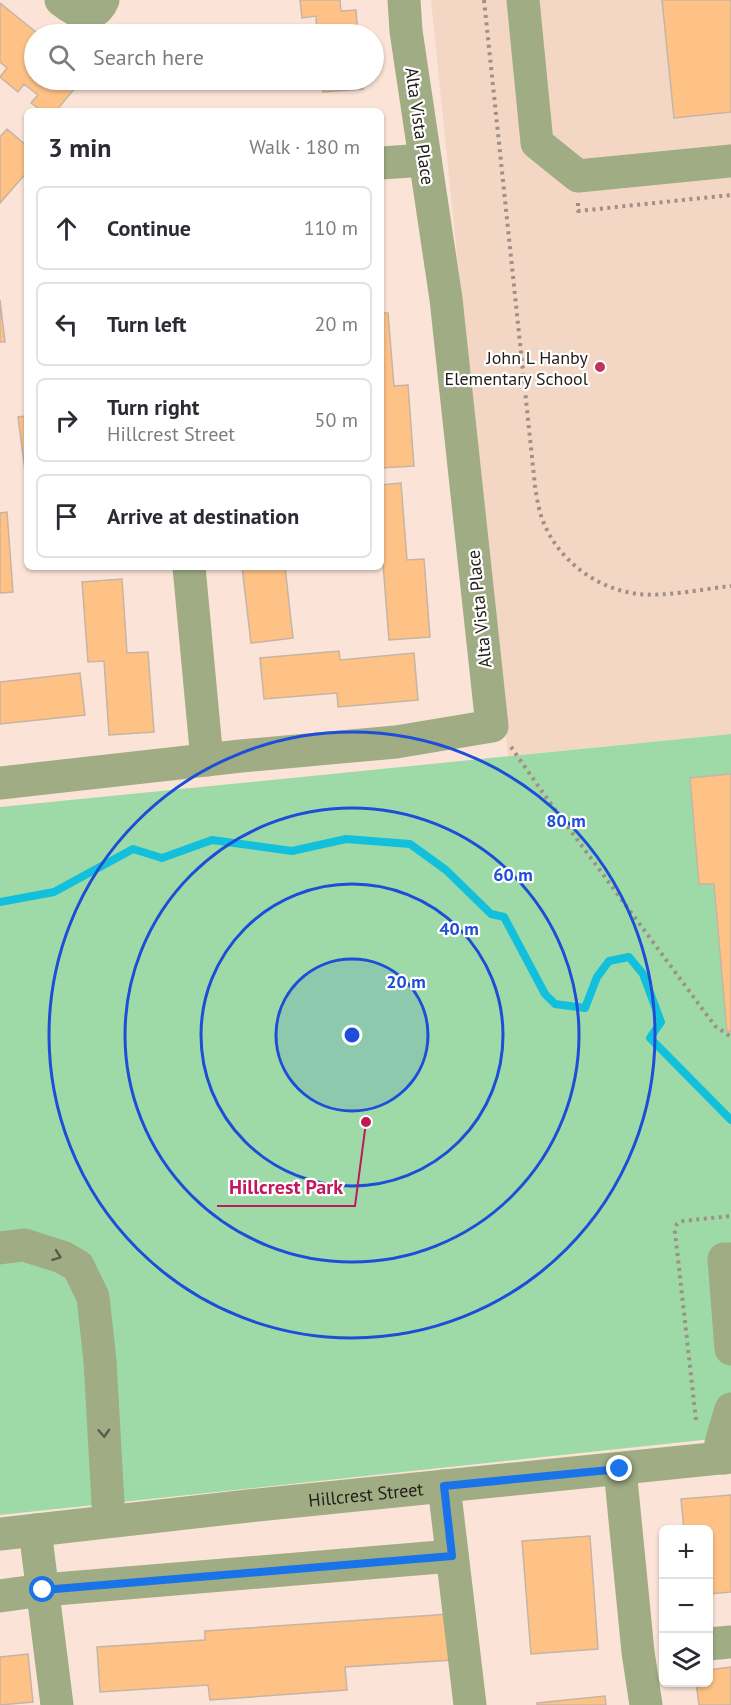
<!DOCTYPE html>
<meta charset="utf-8">
<style>
body{margin:0;font-family:"PT Sans",sans-serif;background:#f2f2f3;color:#2b2b33}
.controls{position:absolute;right:18px;bottom:18px;display:grid;overflow:hidden;border-radius:9px;box-shadow:0 2px 4px #0004}
.controls button{width:54px;height:54px;display:grid;place-items:center;padding:0;border:0;border-bottom:2px solid #e1e1e2;background:#fff;color:#2b2b33;font:30px sans-serif}
.stop{position:absolute;width:18px;height:18px;margin:-14px;border:4px solid #1a73e8;border-radius:50%;background:#fff}
.stop.end{background:#1a73e8;border-color:#fff;box-shadow:0 2px 6px #0008}
.list{margin:0;padding:0;list-style:none}
h2{display:flex;justify-content:space-between;align-items:center;height:78px;margin:0;padding:0 24px;font-size:26px}
h2 small{font-size:20px;font-weight:400;color:#7c7c81}
.list li{display:grid;grid-template-columns:39px 1fr auto;gap:18px;align-items:center;box-sizing:border-box;height:84px;margin:0 12px 12px;padding:0 12px;border:2px solid #e1e1e2;border-radius:9px}
.list b{display:block;font-size:22px;white-space:nowrap}
.list p{margin:0;font-size:20px;white-space:nowrap;color:#7c7c81}
.list em{font-size:20px;font-style:normal;color:#7c7c81}
.icon{flex:none;width:33px;height:33px;fill:none;stroke:currentColor;stroke-width:2;stroke-linecap:round;stroke-linejoin:round}
.map{position:relative;flex:none;width:731px;height:1705px;overflow:hidden}
.search{position:absolute;background:#fff;box-shadow:0 2px 4px #0004;left:24px;top:24px;width:360px;height:66px;display:flex;align-items:center;gap:15px;box-sizing:border-box;padding:0 21px;border-radius:33px;color:#7c7c81;font-size:22px}
.panel{position:absolute;background:#fff;box-shadow:0 2px 4px #0004;left:24px;top:108px;width:360px;height:462px;border-radius:9px}
.map>svg:first-child{display:block}
.built{fill:#f4d6c5}
.green{fill:#9edaa8}
.lines{fill:none;stroke-linecap:round;stroke-linejoin:round}
.stream{stroke:#12c0db;stroke-width:8}
.building{fill:#fec287;stroke:#c6b4a4;stroke-width:1.5}
.path{stroke:#a08f86;stroke-width:4;stroke-dasharray:3 4.5;stroke-linecap:butt}
.minor{stroke:#9fac84;stroke-width:33}
.oneway{stroke:#5b5c48}
.route{stroke:#1a73e8;stroke-width:8}
.ring{fill:none;stroke:#1d4ed8;stroke-width:3}
.poi-dot{fill:#c2335b;stroke:#fff;stroke-width:2}
.labels{text-anchor:middle;dominant-baseline:central;stroke-width:4.5;stroke-linejoin:round;paint-order:stroke}
.street-label{font-size:18px;fill:#231b17;stroke:#fff}
.poi-label{font-size:18px;fill:#231b17;stroke:#fff;text-anchor:end}
.centre{fill:#1d4ed8;stroke:#fff;stroke-width:3}
.ring-label{font-size:18px;text-anchor:middle;font-weight:bold;fill:#1d4ed8;stroke:#fff;stroke-width:4.5;stroke-linejoin:round;paint-order:stroke}
.leader{fill:none;stroke:#c2185b;stroke-width:2}
.callout-dot{fill:#c2185b;stroke:#fff;stroke-width:2}
.callout-label{font-size:20px;text-anchor:middle;font-weight:bold;fill:#c2185b;stroke:#fff;stroke-width:4.5;stroke-linejoin:round;paint-order:stroke}
</style>
<div class="map">
<svg width="731" height="1705" viewBox="0 0 731 1705">
<rect width="100%" height="100%" fill="#fbe4d7"/>
<path class="built" d="M431,0H731V734L508,756Z"/>
<path class="green" d="M731,734V1437L0,1515V807Z"/>
<g class="lines">
<path class="stream" d="M0,902L54,892L133,849L162,858L212,840L292,851L346,839L410,844L446,870L491,914L504,917L545,994L555,1004L585,1008L597,977L609,961L629,957L643,974L661,1022L650,1038L731,1120"/>
</g>
<path class="building" d="M300,0H340L341,11L356,10L358,34H317L316,16L302,18Z
M662,0H731V112L674,118Z
M0,3L37,33L34,34L30,41L34,45V80H77L80,82L56,111H42L31,103L38,95L24,84L18,92L0,77L7,68L0,62Z
M322,80H363V89L323,92Z
M7,129L27,146V172L0,203V137Z
M0,300L5,342H0Z
M381,313H388L394,386L408,385L414,466L381,468Z
M27,416V486L18,417Z
M401,483L407,560L424,559L430,637L389,640L383,564H381V485Z
M7,512L13,592L0,593V513Z
M242,567H285L293,638L251,643Z
M122,579L127,653L148,652L154,732L109,735L104,661L88,662L82,582Z
M339,651L340,660L414,653L418,700L338,707L337,693L264,699L260,658Z
M80,673L85,715L0,724V682Z
M731,774V1031L727,1032L714,884H699L690,778Z
M731,1495V1592L708,1594V1530H684L681,1499Z
M590,1536L598,1649L531,1654L522,1541Z
M449,1614L453,1660L345,1667L347,1690L210,1700L208,1685L100,1692L97,1647L205,1640V1631Z
M28,1654L33,1702L0,1705V1657Z
M731,1667V1705H699L696,1682H708V1670Z
M605,1696L606,1705H537V1703Z"/>
<g class="lines">
<path class="path" d="M484,0L535,486C537,499 539,513 545,526C562,563 598,589 638,594C667,597 702,589 731,586
M578,203V211L731,195
M511,747L548,800L715,1026L731,1037
M696,1420L675,1232L677,1224L683,1221L731,1216"/>
<g class="minor">
<path d="M61,0C75,11 93,23 103,0"/>
<path d="M523,0L537,143L578,176L731,161"/>
<path d="M381,163L425,160"/>
<path d="M189,567L207,760"/>
<path d="M0,783L241,756L396,742L492,726L446,299L406,31L404,0"/>
<path d="M0,1248L24,1245L62,1257L78,1266L93,1297L100,1361L109,1521"/>
<path d="M731,1259H724L731,1349"/>
<path d="M724,1458L721,1443L731,1409"/>
<path d="M620,1469L638,1652L646,1705"/>
<path d="M444,1486L470,1705"/>
<path d="M35,1530L57,1705"/>
<path id="s1" d="M0,1534L248,1506L731,1457"/>
<path d="M0,1596L43,1590L452,1556"/>
<path d="M708,1644L731,1642"/>
</g>
</g>
<defs><path id="oneway-chevron" d="M-2-3.5L2.5 0L-2 3.5" fill="none" stroke-width="1.6" stroke-linecap="round" stroke-linejoin="round" transform="scale(1.5)"/></defs>
<g class="oneway">
<use href="#oneway-chevron" transform="translate(57 1256) rotate(20)"/>
<use href="#oneway-chevron" transform="translate(104 1433) rotate(87)"/>
</g>
<g class="lines">
<path class="route" d="M43,1590L452,1556L444,1486L620,1469"/>
</g>
<circle cx="352" cy="1035" r="76" fill="#1d4ed8" fill-opacity=".12"/>
<g class="ring">
<circle cx="352" cy="1035" r="76"/>
<circle cx="352" cy="1035" r="151"/>
<circle cx="352" cy="1035" r="227"/>
<circle cx="352" cy="1035" r="303"/>
</g>
<circle class="poi-dot" cx="600" cy="367" r="6"/>
<g class="labels">
<g class="street-label">
<text transform="translate(420 126) rotate(82)">Alta Vista Place</text>
<text transform="translate(479 609) rotate(-96)">Alta Vista Place</text>
<text stroke="none"><textPath href="#s1" startOffset="368">Hillcrest Street</textPath></text>
</g>
<g class="poi-label">
<text x="588" y="357">John L Hanby<tspan x="588" dy="21">Elementary School</tspan></text>
</g>
</g>
<circle cx="352" cy="1035" r="9" class="centre"/>
<g class="ring-label">
<text x="566" y="827">80 m</text>
<text x="513" y="881">60 m</text>
<text x="459" y="935">40 m</text>
<text x="406" y="988">20 m</text>
</g>
<path class="leader" d="M366 1122L355 1206H217"/>
<circle class="callout-dot" cx="366" cy="1122" r="6"/>
<g class="callout-label">
<text x="286" y="1194">Hillcrest Park</text>
</g>
</svg>
<div class="controls">
<button>+</button>
<button>−</button>
<button><svg class="icon" aria-label="layers" viewBox="0 0 24 24"><path d="M12 4l9 5-9 5-9-5zM3 14l9 5 9-5"/></svg></button>
</div>
<div class="stop" style="left:43px;top:1590px"></div>
<div class="stop end" style="left:620px;top:1469px"></div>
<div class="search"><svg class="icon" aria-label="search" viewBox="0 0 24 24"><circle cx="10" cy="10" r="6"/><path d="M15 15l6 6"/></svg>Search here</div>
<section class="panel">
<h2>3 min<small>Walk · 180 m</small></h2>
<ul class="list">
<li><svg class="icon" aria-label="ahead" viewBox="0 0 24 24"><path d="M12 20V5M6 11l6-6 6 6"/></svg><div><b>Continue</b></div><em>110 m</em></li>
<li><svg class="icon" aria-label="left" viewBox="0 0 24 24"><path d="M17 20v-9H6M10 6l-5 5 5 5"/></svg><div><b>Turn left</b></div><em>20 m</em></li>
<li><svg class="icon" aria-label="right" viewBox="0 0 24 24"><path d="M7 20v-9h11M14 6l5 5-5 5"/></svg><div><b>Turn right</b><p>Hillcrest Street</p></div><em>50 m</em></li>
<li><svg class="icon" aria-label="arrive" viewBox="0 0 24 24"><path d="M6 21V4h12l-3 4 3 4H6"/></svg><div><b>Arrive at destination</b></div></li>
</ul>
</section>
</div>
